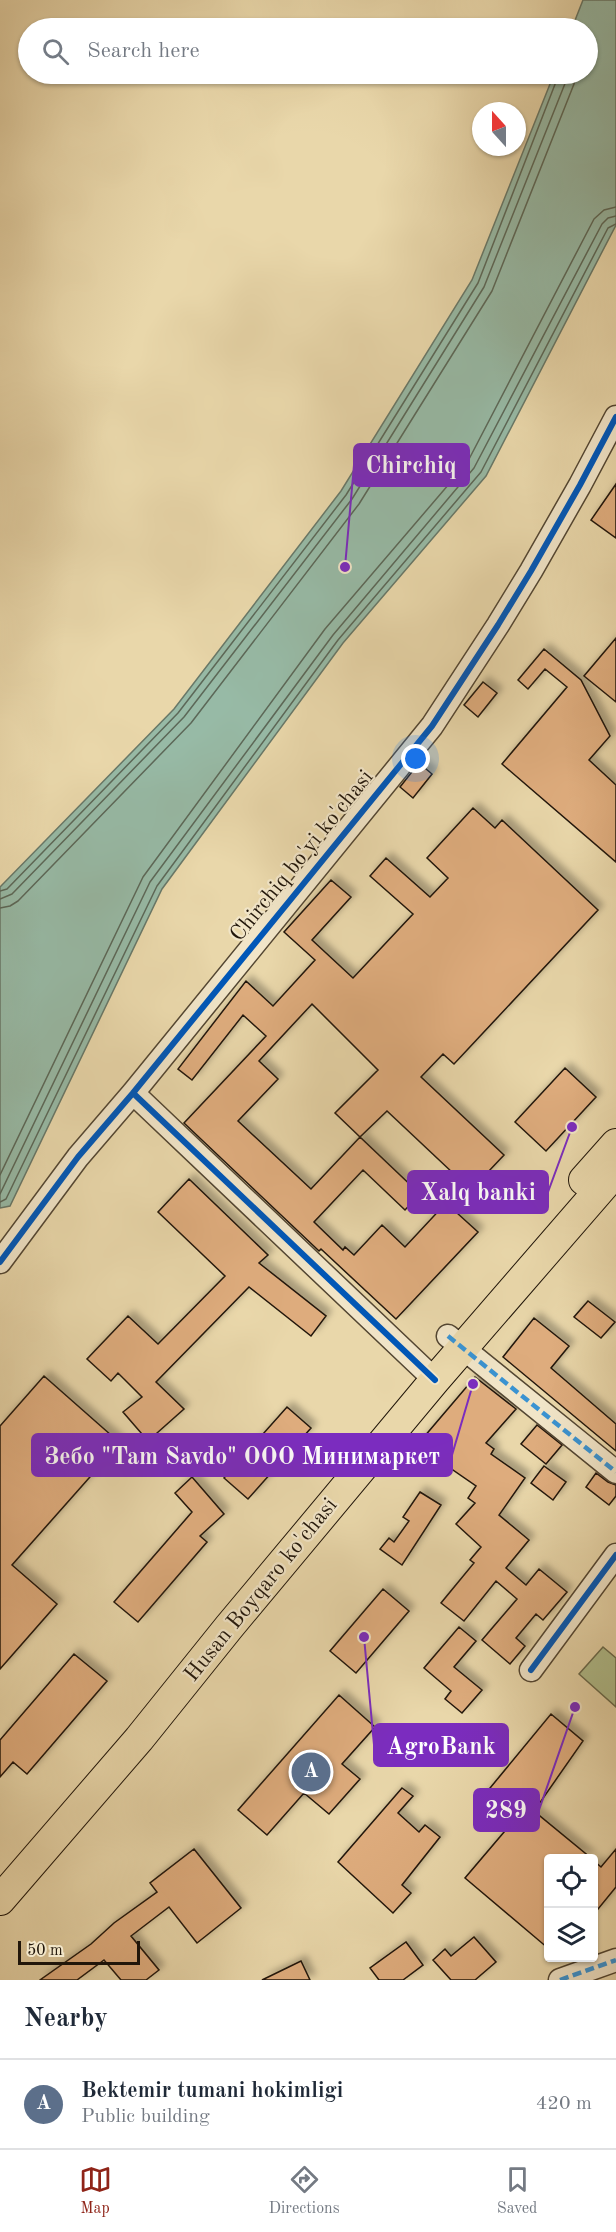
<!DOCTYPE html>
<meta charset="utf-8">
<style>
body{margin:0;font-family:"Old Standard TT",serif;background:#f2f2f3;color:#1f2937}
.controls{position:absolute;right:18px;bottom:18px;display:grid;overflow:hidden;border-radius:6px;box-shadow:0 2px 4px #0004}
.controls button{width:54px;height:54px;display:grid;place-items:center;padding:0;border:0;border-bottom:2px solid #e0e1e3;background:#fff;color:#1f2937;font:30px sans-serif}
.compass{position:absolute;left:472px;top:102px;width:54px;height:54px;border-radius:50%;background:#fff;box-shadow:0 2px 4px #0004;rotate:339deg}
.scale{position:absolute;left:18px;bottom:15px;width:122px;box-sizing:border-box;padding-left:6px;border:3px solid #21160a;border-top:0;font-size:16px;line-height:21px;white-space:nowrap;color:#21160a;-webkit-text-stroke:4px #f1e5c8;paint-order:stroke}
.you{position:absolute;left:416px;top:759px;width:21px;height:21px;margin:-15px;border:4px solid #fff;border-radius:50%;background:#1a73e8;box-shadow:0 0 0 9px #1a73e833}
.badge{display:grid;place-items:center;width:39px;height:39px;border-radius:50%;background:#8f2418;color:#fff;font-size:20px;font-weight:700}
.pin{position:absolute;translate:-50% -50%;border:3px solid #fff;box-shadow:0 2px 6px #0006}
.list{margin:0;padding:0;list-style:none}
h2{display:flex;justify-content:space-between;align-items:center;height:78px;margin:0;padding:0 24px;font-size:26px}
h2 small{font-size:20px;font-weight:400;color:#747a83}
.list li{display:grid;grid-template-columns:39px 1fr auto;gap:18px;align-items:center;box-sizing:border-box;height:90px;padding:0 24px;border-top:2px solid #e0e1e3}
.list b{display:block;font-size:22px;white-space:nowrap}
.list p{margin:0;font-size:20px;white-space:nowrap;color:#747a83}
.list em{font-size:20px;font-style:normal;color:#747a83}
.icon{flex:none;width:33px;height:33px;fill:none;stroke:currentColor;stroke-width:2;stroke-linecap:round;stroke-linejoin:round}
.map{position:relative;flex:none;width:616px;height:1980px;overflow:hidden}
.search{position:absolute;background:#fff;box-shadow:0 2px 4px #0004;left:18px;right:18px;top:18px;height:66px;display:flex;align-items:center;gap:15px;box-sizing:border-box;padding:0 21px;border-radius:33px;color:#747a83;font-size:22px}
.sheet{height:168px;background:#fff}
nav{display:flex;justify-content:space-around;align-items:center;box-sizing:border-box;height:84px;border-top:2px solid #e0e1e3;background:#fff;font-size:16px;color:#747a83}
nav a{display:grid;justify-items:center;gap:3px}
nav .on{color:#8f2418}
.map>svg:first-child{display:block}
.green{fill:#b1bf8d;stroke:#696a4c;stroke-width:1.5}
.water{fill:#97baa6;stroke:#687868;stroke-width:1.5}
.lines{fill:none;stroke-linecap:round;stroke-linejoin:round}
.shore{stroke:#5c6858;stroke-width:1.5}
.building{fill:#deac7d;stroke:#21160a;stroke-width:1.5;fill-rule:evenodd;filter:url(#shadow)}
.minor-casing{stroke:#534632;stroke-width:25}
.major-casing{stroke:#21160a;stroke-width:32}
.minor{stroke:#f1e5c8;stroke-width:22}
.major{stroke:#e9d7aa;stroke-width:30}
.quiet{stroke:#3a93d2;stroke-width:4.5;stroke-dasharray:9 4.5;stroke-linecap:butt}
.cycleway-casing{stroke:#f1e5c8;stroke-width:10}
.cycleway{stroke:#0057b8;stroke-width:6}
.labels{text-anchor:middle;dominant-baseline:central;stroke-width:4.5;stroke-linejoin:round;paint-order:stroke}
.street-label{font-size:22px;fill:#21160a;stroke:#f1e5c8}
.leader{fill:none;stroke:#7b2cbf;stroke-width:2}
.callout-dot{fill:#7b2cbf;stroke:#f1e5c8;stroke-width:2}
.callout{fill:#7b2cbf;stroke:#7b2cbf;stroke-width:2}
.callout-label{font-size:24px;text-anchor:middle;font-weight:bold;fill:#fff}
</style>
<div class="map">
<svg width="616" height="1980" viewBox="0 0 616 1980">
<defs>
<filter id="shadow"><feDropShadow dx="5.5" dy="-5.5" stdDeviation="3" flood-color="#0004"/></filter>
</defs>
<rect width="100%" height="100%" fill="#e9d7aa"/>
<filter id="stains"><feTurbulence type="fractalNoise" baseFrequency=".00333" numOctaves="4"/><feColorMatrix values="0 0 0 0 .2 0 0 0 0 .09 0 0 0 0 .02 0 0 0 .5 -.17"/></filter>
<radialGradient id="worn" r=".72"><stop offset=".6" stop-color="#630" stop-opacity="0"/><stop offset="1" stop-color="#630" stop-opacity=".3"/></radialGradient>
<path class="green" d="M603,1647L616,1658V1707L579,1674Z"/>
<path class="water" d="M583,0H616V225L486,476L343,643L162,889L10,1206L0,1208V887L174,709L341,491L472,280L554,74H588V28H572Z"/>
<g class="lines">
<path class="shore" d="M0,891L7,889L178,713L346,495L478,283L559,74
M0,899L12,894L184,717L352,499L484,287L566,81L567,74
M0,908L10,906L18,901L191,723L359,504L492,291L574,84L576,74
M0,1175L143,877L325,629L467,463L594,219L604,210L616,207
M0,1194L150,882L333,635L474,468L602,224L608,218L616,216
M0,1202L6,1199L157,886L338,640L481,472L608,228L616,224"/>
</g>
<path class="building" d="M616,484V538L591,520Z
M616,638V702L584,676Z
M544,649L581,680L610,736L589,760L616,785V862L502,764L567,687L545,669L528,689L518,680Z
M483,682L497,693L478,717L464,705Z
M419,763L432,774L413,798L400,787Z
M473,808L495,828L502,820L598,910L454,1064L443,1054L421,1077L504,1155L471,1190L387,1111L360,1137L420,1194L405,1210L363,1170L314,1222L343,1250L345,1247L354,1255L382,1225L405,1247L446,1203L478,1232L396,1319L321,1249L319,1251L184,1123L266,1036L243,1015L192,1080L178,1069L246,981L273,1006L315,960L284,932L331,880L351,897L312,940L353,978L413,914L370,876L386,858L430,897L448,878L427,858ZM312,1004L378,1070L335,1113L360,1137L311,1189L238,1121L278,1079L259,1061Z
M565,1068L596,1097L546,1151L515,1122Z
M189,1179L268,1255L259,1263L326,1316L311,1336L249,1287L156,1382L184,1409L148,1441L123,1412L142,1397L118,1373L111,1381L87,1359L128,1316L158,1344L225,1276L158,1212Z
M588,1301L615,1322L601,1338L574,1317Z
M534,1318L569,1346L551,1368L616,1424V1451L503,1357Z
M44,1376L120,1443L12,1565L57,1604L0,1669V1426Z
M475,1377L516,1409L486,1443L494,1449L491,1454L525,1478L499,1515L529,1540L506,1568L526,1585L539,1569L567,1592L543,1620L536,1614L516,1638L525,1646L510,1664L482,1640L517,1599L496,1581L464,1621L441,1603L474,1563L470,1560L481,1547L456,1524L475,1503L468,1498L476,1486L434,1457L433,1458L418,1444Z
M287,1407L311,1428L248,1499L224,1478Z
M537,1425L562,1445L546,1464L521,1444Z
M544,1466L566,1482L553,1500L531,1483Z
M596,1473L608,1482L616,1485V1496L609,1505L586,1487Z
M192,1477L224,1514L200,1536L207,1542L138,1622L114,1602L192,1512L175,1493Z
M420,1492L441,1505L402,1565L380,1549L389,1538L394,1542L409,1521L403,1517Z
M383,1589L409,1611L356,1673L330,1651Z
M459,1627L476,1641L454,1667L482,1690L462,1713L445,1699L451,1691L424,1668Z
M74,1654L107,1681L27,1774L13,1762L0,1777V1740Z
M339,1695L375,1727L342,1764L360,1779L329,1814L304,1793L267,1835L238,1810Z
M551,1714L583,1741L534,1811L591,1858H549V1949L465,1878L510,1825L481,1799Z
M402,1788L413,1796L398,1813L419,1832L425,1825L440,1837L402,1885L411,1893L393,1913L338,1862Z
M194,1849L241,1908L197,1943L169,1907L131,1936L159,1970L146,1980H121L104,1960L77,1980H40L91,1944L114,1923L157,1892L150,1883Z
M616,1849V1887L594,1914V1861L601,1867Z
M474,1937L496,1962L475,1980H451L433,1960L445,1949L451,1956Z
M406,1942L423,1965L403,1980H379L370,1968Z
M301,1961L310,1980H262Z"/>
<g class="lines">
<g class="minor-casing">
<path id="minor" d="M133,1093L435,1380
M0,1262L78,1157L133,1093L432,726L498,625L531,571L580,485L616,417
M448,1336L616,1472
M531,1670L616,1555
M560,1980L616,1960"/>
</g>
<g class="major-casing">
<path id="major" d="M584,1180L616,1144
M0,1900L139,1739L229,1627L435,1380L616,1171"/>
</g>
<use href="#minor" class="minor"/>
<use href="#major" class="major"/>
<path class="quiet" d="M448,1336L616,1472
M560,1980L616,1960"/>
<g class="cycleway-casing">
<path id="cycleway" d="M133,1093L435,1380
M0,1262L78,1157L133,1093L432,726L498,625L531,571L580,485L616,417
M531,1670L616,1555"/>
</g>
<use href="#cycleway" class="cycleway"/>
</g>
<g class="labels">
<g class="street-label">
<text transform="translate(302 856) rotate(-51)">Chirchiq bo'yi ko'chasi</text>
<text transform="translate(261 1590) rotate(-51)">Husan Boyqaro ko'chasi</text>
</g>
</g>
<path class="leader" d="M345 567L354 465M572 1127L548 1192M473 1384L452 1455M364 1637L374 1745M575 1707L539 1810"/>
<g class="callout-dot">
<circle cx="345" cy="567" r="6"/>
<circle cx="572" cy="1127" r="6"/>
<circle cx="473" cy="1384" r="6"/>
<circle cx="364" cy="1637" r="6"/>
<circle cx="575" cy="1707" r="6"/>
</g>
<g class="callout">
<rect x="354" y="444" width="115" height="42" rx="6"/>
<rect x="408" y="1171" width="140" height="42" rx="6"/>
<rect x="32" y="1434" width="420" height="42" rx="6"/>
<rect x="374" y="1724" width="134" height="42" rx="6"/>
<rect x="474" y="1789" width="65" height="42" rx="6"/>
</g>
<g class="callout-label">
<text x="411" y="473">Chirchiq</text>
<text x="478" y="1200">Xalq banki</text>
<text x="242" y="1464">Зебо "Tam Savdo" ООО Минимаркет</text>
<text x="441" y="1754">AgroBank</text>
<text x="506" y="1818">289</text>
</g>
<rect width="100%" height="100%" filter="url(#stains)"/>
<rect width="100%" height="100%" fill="url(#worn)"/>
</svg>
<div class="controls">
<button><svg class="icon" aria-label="locate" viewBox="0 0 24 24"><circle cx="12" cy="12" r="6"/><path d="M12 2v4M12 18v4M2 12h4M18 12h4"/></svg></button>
<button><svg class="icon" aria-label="layers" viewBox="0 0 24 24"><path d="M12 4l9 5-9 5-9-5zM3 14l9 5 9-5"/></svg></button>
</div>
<svg class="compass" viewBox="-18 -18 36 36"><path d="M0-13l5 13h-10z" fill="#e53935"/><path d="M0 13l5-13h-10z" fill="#747a83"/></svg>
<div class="scale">50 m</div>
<div class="you"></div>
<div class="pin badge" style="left:311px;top:1772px;background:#5c6f8a">A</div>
<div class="search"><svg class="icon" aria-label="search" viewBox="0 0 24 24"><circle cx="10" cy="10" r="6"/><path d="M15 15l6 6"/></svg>Search here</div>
</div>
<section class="sheet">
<h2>Nearby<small></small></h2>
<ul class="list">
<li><span class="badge" style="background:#5c6f8a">A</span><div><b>Bektemir tumani hokimligi</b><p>Public building</p></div><em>420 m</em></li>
</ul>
</section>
<nav>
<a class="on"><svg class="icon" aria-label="map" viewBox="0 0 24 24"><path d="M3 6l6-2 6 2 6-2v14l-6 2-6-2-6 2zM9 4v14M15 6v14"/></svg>Map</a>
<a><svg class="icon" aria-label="directions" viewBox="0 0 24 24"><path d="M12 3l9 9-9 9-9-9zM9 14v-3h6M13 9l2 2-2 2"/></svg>Directions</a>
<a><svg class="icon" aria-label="saved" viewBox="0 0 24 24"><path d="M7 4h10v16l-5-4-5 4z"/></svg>Saved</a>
</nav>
